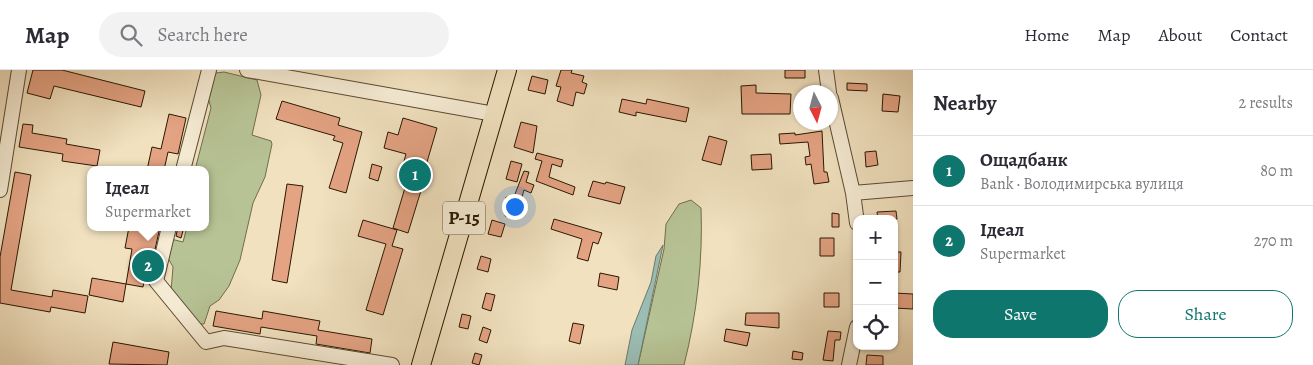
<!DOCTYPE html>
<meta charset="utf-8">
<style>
body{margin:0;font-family:Alegreya,serif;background:#f2f2f3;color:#2b2b33}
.controls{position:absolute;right:15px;bottom:15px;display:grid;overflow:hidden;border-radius:10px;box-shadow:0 1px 4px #0004}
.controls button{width:45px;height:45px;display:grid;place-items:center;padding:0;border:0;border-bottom:1px solid #e1e1e2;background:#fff;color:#2b2b33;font:25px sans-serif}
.compass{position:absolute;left:793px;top:15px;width:45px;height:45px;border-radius:50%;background:#fff;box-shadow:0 1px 4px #0004;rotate:174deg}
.you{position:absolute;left:514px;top:136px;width:18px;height:18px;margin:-12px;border:4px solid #fff;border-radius:50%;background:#1a73e8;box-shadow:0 0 0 8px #1a73e833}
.badge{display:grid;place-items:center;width:32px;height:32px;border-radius:50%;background:#0f766e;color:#fff;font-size:16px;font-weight:700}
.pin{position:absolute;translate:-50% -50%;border:2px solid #fff;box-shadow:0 1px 5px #0006}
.popup{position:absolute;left:87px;top:96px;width:122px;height:65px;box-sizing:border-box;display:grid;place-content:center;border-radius:10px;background:#fff;filter:drop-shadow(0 1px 4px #0005);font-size:16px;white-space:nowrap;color:#7c7c81}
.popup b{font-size:19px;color:#2b2b33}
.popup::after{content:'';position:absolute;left:50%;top:100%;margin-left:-10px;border:10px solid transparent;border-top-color:#fff}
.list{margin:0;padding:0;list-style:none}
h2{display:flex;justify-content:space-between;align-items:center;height:65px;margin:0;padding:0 20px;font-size:21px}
h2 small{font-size:16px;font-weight:400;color:#7c7c81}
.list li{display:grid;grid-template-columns:32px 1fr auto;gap:15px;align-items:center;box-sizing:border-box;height:70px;padding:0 20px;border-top:1px solid #e1e1e2}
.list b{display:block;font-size:19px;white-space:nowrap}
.list p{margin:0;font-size:16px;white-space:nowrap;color:#7c7c81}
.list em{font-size:16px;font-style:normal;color:#7c7c81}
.actions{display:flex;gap:10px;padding:15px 20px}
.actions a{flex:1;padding:11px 0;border:1px solid #0f766e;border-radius:20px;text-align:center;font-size:18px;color:#0f766e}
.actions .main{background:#0f766e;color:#fff}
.icon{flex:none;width:28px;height:28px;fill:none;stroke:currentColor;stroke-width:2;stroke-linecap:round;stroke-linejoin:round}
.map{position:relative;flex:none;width:913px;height:295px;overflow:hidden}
header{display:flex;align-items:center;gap:30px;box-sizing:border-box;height:70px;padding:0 25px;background:#fff;border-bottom:1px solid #e1e1e2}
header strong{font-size:24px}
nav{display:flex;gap:28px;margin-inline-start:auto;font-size:18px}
.search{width:350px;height:45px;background:#f2f2f3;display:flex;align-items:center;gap:12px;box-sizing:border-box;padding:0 18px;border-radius:28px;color:#7c7c81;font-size:19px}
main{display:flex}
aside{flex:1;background:#fff}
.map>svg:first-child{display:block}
.green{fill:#b7c395;stroke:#706d4b}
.water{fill:#9bbdb4;stroke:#6d7b6c}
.building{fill:#e4a383;stroke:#291701}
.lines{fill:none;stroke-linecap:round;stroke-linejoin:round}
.minor-casing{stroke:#5b4a30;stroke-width:16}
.major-casing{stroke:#291701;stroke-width:20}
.minor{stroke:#f6ecd5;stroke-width:14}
.major{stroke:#f1e1bf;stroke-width:18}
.labels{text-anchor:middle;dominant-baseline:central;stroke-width:5;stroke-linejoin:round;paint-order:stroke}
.shield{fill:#f6ecd5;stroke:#665741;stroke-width:1}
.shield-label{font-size:19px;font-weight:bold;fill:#291701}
</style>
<header>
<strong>Map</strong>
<div class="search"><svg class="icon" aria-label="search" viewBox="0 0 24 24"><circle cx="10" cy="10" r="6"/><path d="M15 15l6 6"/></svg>Search here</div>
<nav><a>Home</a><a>Map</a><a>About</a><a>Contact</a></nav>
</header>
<main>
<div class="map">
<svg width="913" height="295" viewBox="0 0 913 295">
<rect width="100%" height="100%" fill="#f1e1bf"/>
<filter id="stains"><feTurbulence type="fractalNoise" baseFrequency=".004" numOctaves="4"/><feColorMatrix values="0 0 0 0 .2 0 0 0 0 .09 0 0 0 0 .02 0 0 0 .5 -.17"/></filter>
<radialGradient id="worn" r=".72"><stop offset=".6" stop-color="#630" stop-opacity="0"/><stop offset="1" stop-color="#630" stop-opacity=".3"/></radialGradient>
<path class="green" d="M224,2L257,10L261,25L252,65L271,71L272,74L265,107L253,133L240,190L229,216L219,230L210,236L204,254H197L171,221L173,197L168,188L171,169L183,172L187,157H206V100H195L211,38L207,24L211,9L216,3Z
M691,130L701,138C703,190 697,244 684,295H638L664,179L666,154L679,134Z"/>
<path class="water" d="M663,175L638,295H625L632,260L651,212L656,186Z"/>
<path class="building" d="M33,0H62L145,21L141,37L54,16L50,29L27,23Z
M561,0H572L571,3L584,6L582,12L587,14L584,24L576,22L573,36L557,31L561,17L556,16Z
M785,0H805V8H785Z
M532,6L548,10L545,24L528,20Z
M847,13L867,14V21L847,20Z
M756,15V23L791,24L790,44H742L741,16Z
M883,24L900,26L898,42L882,41Z
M622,29L646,34L647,29L689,38L686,52L636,42V46L619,42Z
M282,31L340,48L338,55L362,62L346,123L329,118L343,73L333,70L335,66L276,49Z
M169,44L186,48L178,84L168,82L164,100H147L152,77L161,79Z
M403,48L437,58L427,92L422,90L416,112L423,114L408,163L393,158L407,111L399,109L406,84L384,78L388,62L398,65Z
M521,52L537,56L533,83L514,77Z
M23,54L33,55L32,63L67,69L66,74L100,80L97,96L62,91L63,84L19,77Z
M822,61L824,102H827L829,112L814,114L811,94L806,95L805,87L810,86L808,72L780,74L779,64L795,63V65Z
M709,66L727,71L721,95L702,90Z
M876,81L878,95L866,97L865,82Z
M537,83L563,90L561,97L552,94L549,107L575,117L573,125L536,111L542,91L535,89Z
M771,84L772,99L752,100L751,85Z
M511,91L522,94L517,112L506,109Z
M372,94L382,97L378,111L369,108Z
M524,101L529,102L526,112L534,115L531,123L524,120L516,149L505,146L507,139L503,137L506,127L513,129Z
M15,102L31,105L11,220L52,227L53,220L88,226L85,243L51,237L50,242L0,233V187Z
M593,111L605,114L606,112L625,117L620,134L588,126Z
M287,114L303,116L287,213L272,210Z
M896,141L897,149H878L877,142Z
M832,143L839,144V157H832Z
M554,149L602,163L598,174L593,172L588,191L577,188L582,169L551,159Z
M363,150L397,160L392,176L403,179L383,245L366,240L386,174L358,166Z
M492,150L505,154L501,167L488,164Z
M129,157H160L154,184L150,183L143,217L126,214L132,179L125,178Z
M178,157H184L181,168L176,166Z
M820,168H834V186H820Z
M894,182H901L900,202H894Z
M481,186L491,189L488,202L477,199Z
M600,203L619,207L617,220L598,216Z
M92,208L126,214L123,232L89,225Z
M486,223L495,225L491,241L482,238Z
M824,223H839V237H824Z
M894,223L913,224V239L894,238Z
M216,241L262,249L263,241L320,251L318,260L372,269L370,283L316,274L317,266L261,257L260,264L213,256Z
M746,243H779V258L745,255Z
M462,244L471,246L468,259L459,257Z
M573,253L584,255L580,274L569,271Z
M483,257L491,260L487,273L479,270Z
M726,259L750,263L747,276L724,271Z
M828,261L841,262L840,270H835L833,291L823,290Z
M113,272L169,282L167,295L109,294Z
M793,281L803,283L802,290L792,289Z
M475,283L482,285L479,295L472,293Z
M867,285L883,286V295H866Z"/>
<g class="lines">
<g class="minor-casing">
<path id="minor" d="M247,0L494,44
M826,0L829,22
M831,28L853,123L857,153
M183,100L209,0
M0,120L19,0
M853,123L913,118
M169,157L156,211L206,272L224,268L392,295
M849,295L857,257"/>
</g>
<g class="major-casing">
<path id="major" d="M421,295L507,0"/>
</g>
<use href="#minor" class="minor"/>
<use href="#major" class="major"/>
</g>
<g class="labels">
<rect class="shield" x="443" y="131.5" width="42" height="33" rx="4"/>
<g class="shield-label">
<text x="464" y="148">Р-15</text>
</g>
</g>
<rect width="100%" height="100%" filter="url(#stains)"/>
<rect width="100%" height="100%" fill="url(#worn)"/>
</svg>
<div class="controls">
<button>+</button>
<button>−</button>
<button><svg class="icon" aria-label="locate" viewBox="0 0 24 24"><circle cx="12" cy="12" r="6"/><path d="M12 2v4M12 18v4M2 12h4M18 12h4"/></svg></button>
</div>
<svg class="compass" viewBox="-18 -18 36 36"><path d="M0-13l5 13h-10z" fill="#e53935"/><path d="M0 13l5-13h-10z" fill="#7c7c81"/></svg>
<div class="you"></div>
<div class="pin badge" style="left:415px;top:105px">1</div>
<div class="pin badge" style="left:148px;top:196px">2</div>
<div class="popup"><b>Ідеал</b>Supermarket</div>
</div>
<aside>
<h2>Nearby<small>2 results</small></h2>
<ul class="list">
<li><span class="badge">1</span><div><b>Ощадбанк</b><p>Bank · Володимирська вулиця</p></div><em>80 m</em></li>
<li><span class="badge">2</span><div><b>Ідеал</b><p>Supermarket</p></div><em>270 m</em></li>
</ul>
<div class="actions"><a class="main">Save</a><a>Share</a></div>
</aside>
</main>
